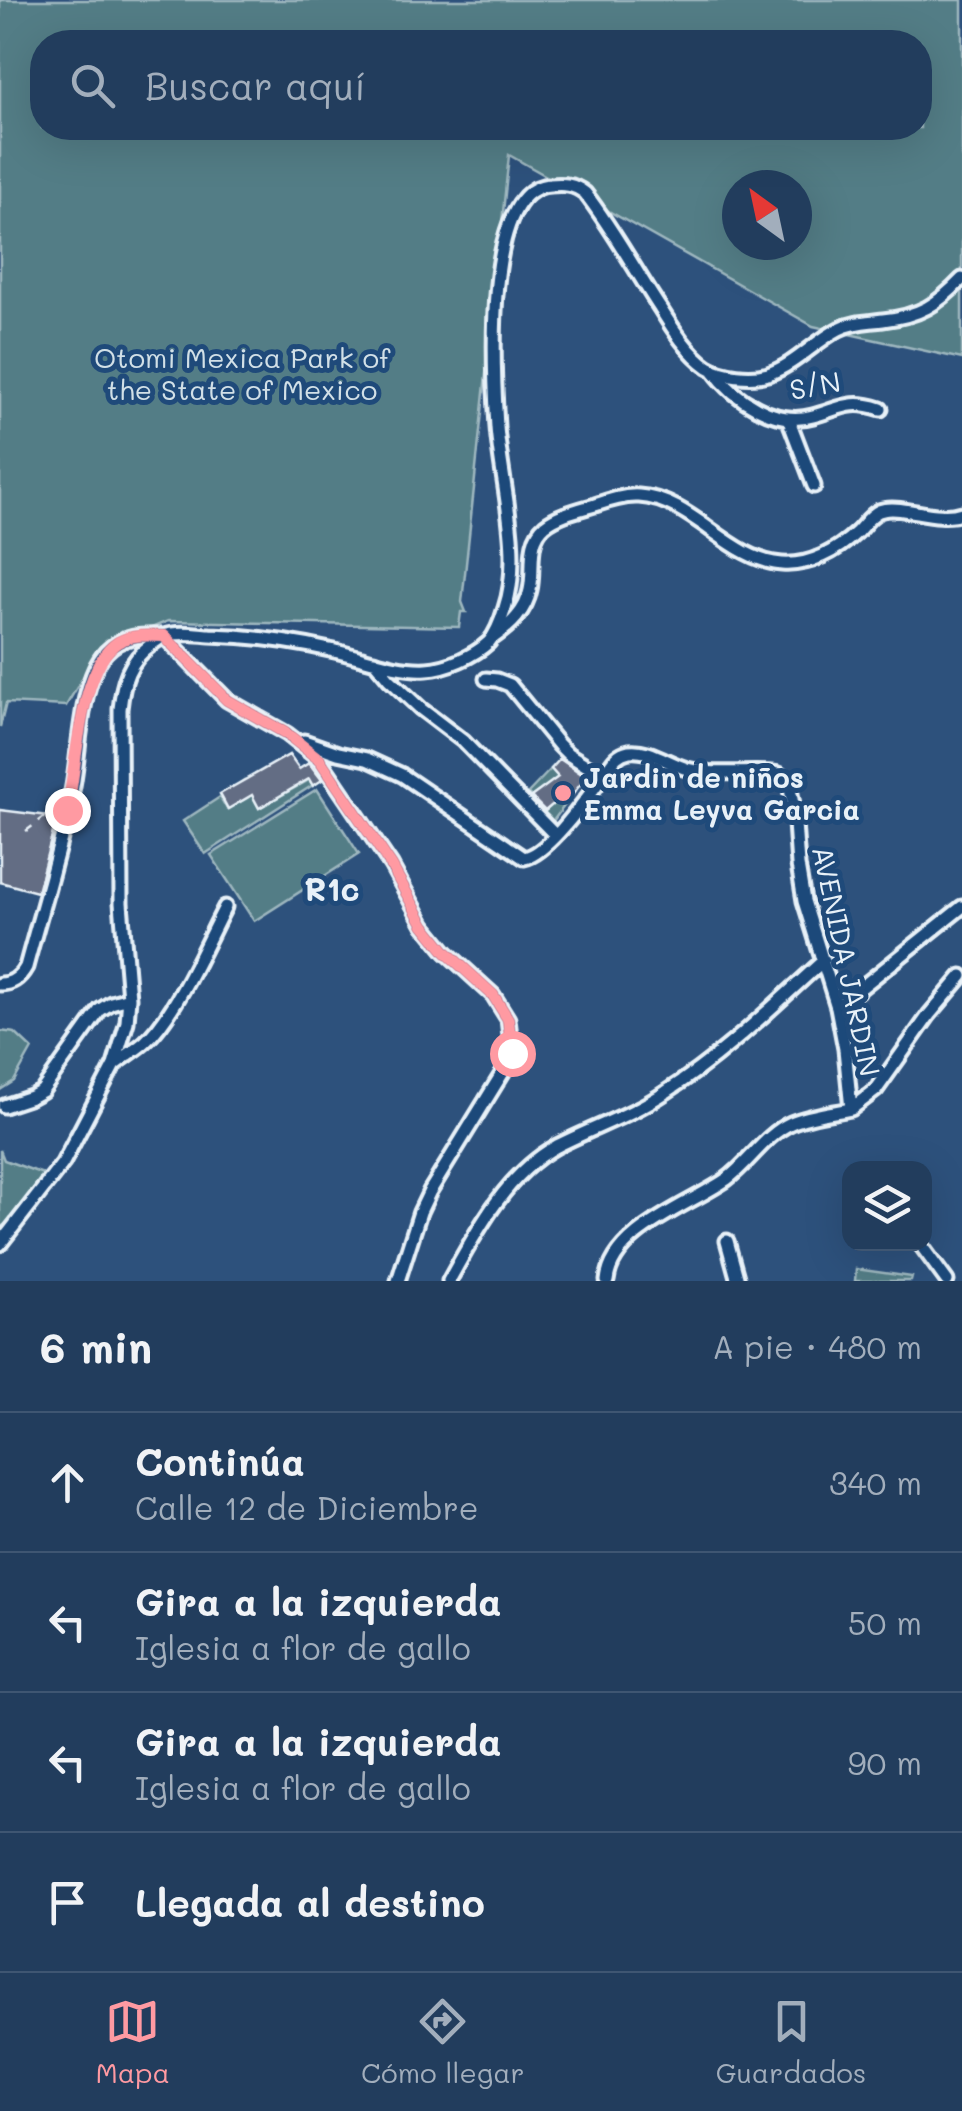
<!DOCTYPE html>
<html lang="es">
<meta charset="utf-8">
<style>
body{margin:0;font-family:Mali,sans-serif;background:#2e4866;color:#f1f3f6}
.controls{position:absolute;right:30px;bottom:30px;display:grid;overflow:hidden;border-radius:20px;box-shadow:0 10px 40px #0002}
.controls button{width:90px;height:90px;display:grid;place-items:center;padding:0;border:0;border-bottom:2px solid #3f5672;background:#223d5d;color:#f1f3f6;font:50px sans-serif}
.compass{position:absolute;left:722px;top:170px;width:90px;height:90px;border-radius:50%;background:#223d5d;box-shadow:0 10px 40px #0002;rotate:327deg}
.stop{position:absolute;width:30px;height:30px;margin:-22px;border:8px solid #ff9aa2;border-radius:50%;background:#fff}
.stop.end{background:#ff9aa2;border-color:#fff;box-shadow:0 2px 10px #0008}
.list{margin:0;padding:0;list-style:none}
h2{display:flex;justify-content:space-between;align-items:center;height:130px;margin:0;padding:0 40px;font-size:42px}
h2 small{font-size:32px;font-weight:400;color:#a2aebc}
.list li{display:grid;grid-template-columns:65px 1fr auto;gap:30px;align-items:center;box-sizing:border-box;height:140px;padding:0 40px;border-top:2px solid #3f5672}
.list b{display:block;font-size:38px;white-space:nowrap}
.list p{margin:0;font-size:32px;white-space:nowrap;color:#a2aebc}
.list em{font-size:32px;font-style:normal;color:#a2aebc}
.icon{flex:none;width:55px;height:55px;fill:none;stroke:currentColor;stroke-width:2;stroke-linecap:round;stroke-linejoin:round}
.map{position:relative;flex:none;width:962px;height:1281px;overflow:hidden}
.search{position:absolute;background:#223d5d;box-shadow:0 10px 40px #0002;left:30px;right:30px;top:30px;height:110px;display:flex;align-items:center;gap:25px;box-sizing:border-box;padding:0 35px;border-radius:40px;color:#a2aebc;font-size:38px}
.sheet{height:690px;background:#223d5d}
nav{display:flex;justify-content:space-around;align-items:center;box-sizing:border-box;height:140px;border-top:2px solid #3f5672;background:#223d5d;font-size:28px;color:#a2aebc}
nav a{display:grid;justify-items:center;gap:5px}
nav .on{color:#ff9aa2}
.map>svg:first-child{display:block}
.green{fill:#537d86;stroke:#9eb7bf;stroke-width:2.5;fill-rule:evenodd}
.building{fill:#646d84;stroke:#e8f1f8;stroke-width:2.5}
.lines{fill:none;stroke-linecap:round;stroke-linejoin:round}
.minor-casing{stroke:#e8f1f8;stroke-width:19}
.path{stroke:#e8f1f8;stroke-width:2.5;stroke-dasharray:8 8;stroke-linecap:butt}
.minor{stroke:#1f4a7a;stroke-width:11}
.route{stroke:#ff9aa2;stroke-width:12}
.poi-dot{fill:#ff9aa2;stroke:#1f4a7a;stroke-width:4}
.labels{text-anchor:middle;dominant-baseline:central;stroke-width:10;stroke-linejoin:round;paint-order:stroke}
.park-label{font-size:28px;fill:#d2e0e7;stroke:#1f4a7a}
.street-label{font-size:28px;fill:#e8f1f8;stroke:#1f4a7a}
.poi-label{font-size:28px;font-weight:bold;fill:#e8f1f8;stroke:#1f4a7a;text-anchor:start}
.quarter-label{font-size:32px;font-weight:bold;fill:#e8f1f8;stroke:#1f4a7a}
</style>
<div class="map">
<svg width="962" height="1281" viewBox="0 0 962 1281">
<rect width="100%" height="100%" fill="#2d517c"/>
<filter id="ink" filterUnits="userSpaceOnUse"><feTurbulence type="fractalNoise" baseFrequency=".01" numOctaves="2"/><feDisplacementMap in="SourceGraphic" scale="20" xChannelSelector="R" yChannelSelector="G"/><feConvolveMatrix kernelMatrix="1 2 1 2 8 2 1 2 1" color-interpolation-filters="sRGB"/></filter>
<g filter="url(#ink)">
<path class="green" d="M0,0H962V359L813,326L509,155L462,602L466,612H461L459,627L168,621L99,650L66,706L6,703L0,727ZM42,42H920V128H42ZM737,185H797V245H737Z
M579,765L559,790L570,798L553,821L544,812L561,797L550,784L531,797L528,793L551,769L559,778Z
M244,780L259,808L309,780L313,785L205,854L183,821L220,797L227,809L247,798L240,783Z
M317,789L359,854L254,921L211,855Z
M0,1031L15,1033L32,1049L14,1081L0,1090Z
M0,1150L4,1160L43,1174L16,1216L0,1228Z
M856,1269L912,1277L911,1281H855Z"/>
<path class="building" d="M289,755L299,769L309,763L322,780L313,786L309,779L259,808L252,795L228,809L220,794Z
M560,759L586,777L570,798L565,794L545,811L531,797L558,777L551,769Z
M0,810L57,817L37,892L0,882Z"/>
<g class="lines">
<g class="minor-casing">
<path id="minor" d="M713,370C734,399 775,427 813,416C842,408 850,399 881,409
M788,418L814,486
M494,637C511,625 526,611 530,590C535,569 526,541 545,525C559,514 578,510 595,505C609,500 624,495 639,496C692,499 729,560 782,564C810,566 837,551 857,532C864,525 870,515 879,511C900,503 936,522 962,513
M374,661L389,679L421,709L463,741L555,835
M486,679L497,680L510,685L559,745L568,754L603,776
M304,741L338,753L367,759L402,775L524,858C547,855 588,797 602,777C611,766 614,754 629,751C648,748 669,764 687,769C715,776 744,771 772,773L779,774L789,784L794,809L798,865L804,901L837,1007L845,1049L851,1109C831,1113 809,1115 791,1123C765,1135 749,1163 727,1179C690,1205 612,1231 607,1281
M0,984C12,984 20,978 26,967C42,907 61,847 73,786C80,750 80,680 106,652C122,635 142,635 164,636L227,700L287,734L320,760L391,865L424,925L446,952L493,995L508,1019L512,1053L505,1069L430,1191L420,1212L398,1281
M837,1007L962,907
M114,1065C124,1057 136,1050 145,1042C176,1014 205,945 225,907
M4,1106L31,1097L42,1091L100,1010L111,1003L129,998
M851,1109L876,1090L929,1015L962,976
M727,1241L738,1281
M0,1244L63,1163L114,1065L127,1022L129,998L121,903L120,709C123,682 128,661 152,644C153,643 163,636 164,636C177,631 196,634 210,635C250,636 291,641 330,650C361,656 395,671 427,669C447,668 474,656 489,642C496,634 502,618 505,608C523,555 501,482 497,427C494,378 481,188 550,185C564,184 574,184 585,193C613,229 635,270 660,308C673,329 688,353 708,367C723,376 751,379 768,374C795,365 814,342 839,329C853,322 868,322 883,320C920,316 937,305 962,279
M920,1244L947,1281
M449,1281C476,1232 506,1174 557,1146C594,1127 632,1115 666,1092C724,1055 773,1006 824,960"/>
</g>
<path class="path" d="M26,831L55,809"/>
<use href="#minor" class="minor"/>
</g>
</g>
<g class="lines" filter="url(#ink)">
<path class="route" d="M67,810C77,767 79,667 118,642C132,634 148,635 164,636L227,700L287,734L320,760L391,865L424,925L446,952L493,995L508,1019L512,1053"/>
</g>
<circle class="poi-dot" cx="563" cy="793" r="10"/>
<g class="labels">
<g class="park-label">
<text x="242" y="357">Otomi Mexica Park of<tspan x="242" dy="32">the State of Mexico</tspan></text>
</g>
<g class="street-label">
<text transform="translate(815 385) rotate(-10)">S/N</text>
<text transform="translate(847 961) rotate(78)">AVENIDA JARDIN</text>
</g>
<g class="poi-label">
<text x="583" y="777">Jardin de niños<tspan x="583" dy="32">Emma Leyva Garcia</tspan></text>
</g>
<g class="quarter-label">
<text x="332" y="888">R1c</text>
</g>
</g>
</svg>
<div class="controls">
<button><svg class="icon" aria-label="layers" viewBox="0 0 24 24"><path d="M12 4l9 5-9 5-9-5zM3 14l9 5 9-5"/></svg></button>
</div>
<svg class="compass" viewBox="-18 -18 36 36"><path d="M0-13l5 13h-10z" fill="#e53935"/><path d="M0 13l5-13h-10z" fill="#a2aebc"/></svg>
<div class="stop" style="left:512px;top:1053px"></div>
<div class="stop end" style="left:67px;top:810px"></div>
<div class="search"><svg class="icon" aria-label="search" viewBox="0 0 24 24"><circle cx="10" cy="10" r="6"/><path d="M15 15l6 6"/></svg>Buscar aquí</div>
</div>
<section class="sheet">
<h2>6 min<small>A pie · 480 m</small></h2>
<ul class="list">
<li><svg class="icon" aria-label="ahead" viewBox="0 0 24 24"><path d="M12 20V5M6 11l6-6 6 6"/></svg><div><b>Continúa</b><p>Calle 12 de Diciembre</p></div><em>340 m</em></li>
<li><svg class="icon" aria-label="left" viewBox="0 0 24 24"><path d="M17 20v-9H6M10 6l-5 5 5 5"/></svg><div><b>Gira a la izquierda</b><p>Iglesia a flor de gallo</p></div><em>50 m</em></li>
<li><svg class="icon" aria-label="left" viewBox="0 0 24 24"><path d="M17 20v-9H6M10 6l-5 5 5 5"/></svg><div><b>Gira a la izquierda</b><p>Iglesia a flor de gallo</p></div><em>90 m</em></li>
<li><svg class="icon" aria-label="arrive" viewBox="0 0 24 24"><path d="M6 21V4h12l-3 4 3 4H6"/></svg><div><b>Llegada al destino</b></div></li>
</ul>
</section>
<nav>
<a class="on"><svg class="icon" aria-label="map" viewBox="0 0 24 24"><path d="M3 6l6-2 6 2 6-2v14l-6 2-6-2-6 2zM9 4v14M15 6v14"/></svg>Mapa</a>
<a><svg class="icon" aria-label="directions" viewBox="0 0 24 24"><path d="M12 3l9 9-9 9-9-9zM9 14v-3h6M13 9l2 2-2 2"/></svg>Cómo llegar</a>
<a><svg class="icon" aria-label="saved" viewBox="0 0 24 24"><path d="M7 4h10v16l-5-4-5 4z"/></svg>Guardados</a>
</nav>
